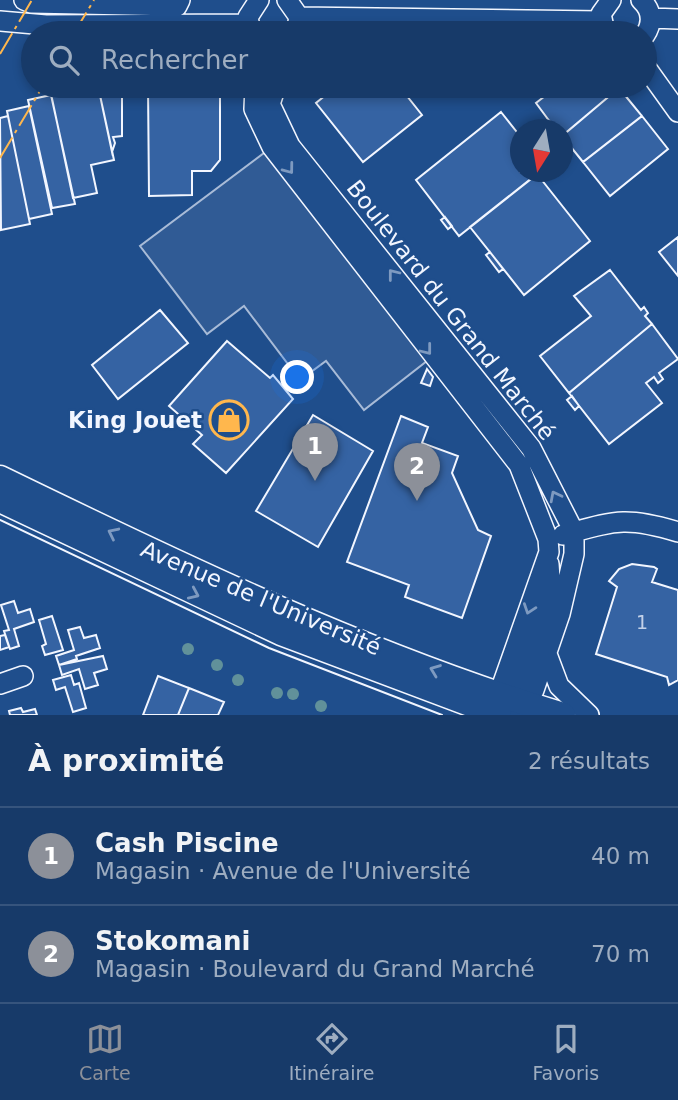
<!DOCTYPE html>
<html lang="fr">
<meta charset="utf-8">
<style>
body{margin:0;font-family:"DejaVu Sans",sans-serif;background:#20416f;color:#f1f3f6}
.compass{position:absolute;left:510px;top:119px;width:63px;height:63px;border-radius:50%;background:#173a69;box-shadow:0 4px 10px #0003;rotate:191deg}
.you{position:absolute;left:298px;top:378px;width:24px;height:24px;margin:-18px;border:5px solid #fff;border-radius:50%;background:#1a73e8;box-shadow:0 0 0 10px #1a73e833}
.badge{display:grid;place-items:center;width:46px;height:46px;border-radius:50%;background:#8c9099;color:#fff;font-size:23px;font-weight:700}
.pin{position:absolute;translate:-50% -58px;filter:drop-shadow(0 2px 4px #0008)}
.pin::after{content:'';position:absolute;top:37px;width:24px;height:21px;background:inherit;clip-path:polygon(0 0,100% 0,50% 100%)}
.list{margin:0;padding:0;list-style:none}
h2{display:flex;justify-content:space-between;align-items:center;height:91px;margin:0;padding:0 28px;font-size:30px}
h2 small{font-size:23px;font-weight:400;color:#9eadc0}
.list li{display:grid;grid-template-columns:46px 1fr auto;gap:21px;align-items:center;box-sizing:border-box;height:98px;padding:0 28px;border-top:2px solid #36547d}
.list b{display:block;font-size:26px;white-space:nowrap}
.list p{margin:0;font-size:23px;white-space:nowrap;color:#9eadc0}
.list em{font-size:23px;font-style:normal;color:#9eadc0}
.icon{flex:none;width:38px;height:38px;fill:none;stroke:currentColor;stroke-width:2;stroke-linecap:round;stroke-linejoin:round}
.map{position:relative;flex:none;width:678px;height:715px;overflow:hidden}
.search{position:absolute;background:#173a69;box-shadow:0 4px 10px #0003;left:21px;right:21px;top:21px;height:77px;display:flex;align-items:center;gap:18px;box-sizing:border-box;padding:0 24px;border-radius:38px;color:#9eadc0;font-size:26px}
.sheet{height:287px;background:#173a69}
nav{display:flex;justify-content:space-around;align-items:center;box-sizing:border-box;height:98px;border-top:2px solid #36547d;background:#173a69;font-size:19px;color:#9eadc0}
nav a{display:grid;justify-items:center;gap:4px}
nav .on{color:#8c9099}
.map>svg:first-child{display:block}
.parking{fill:#305b95;stroke:#a8bbd7;stroke-width:2}
.building{fill:#3563a3;stroke:#f2f6ff;stroke-width:2}
.lines{fill:none;stroke-linecap:round;stroke-linejoin:round}
.minor-casing{stroke:#f2f6ff;stroke-width:22}
.major-casing{stroke:#f2f6ff;stroke-width:27}
.minor{stroke:#1f4e8c;stroke-width:19}
.major{stroke:#1f4e8c;stroke-width:24}
.tram{stroke:#f2f6ff;stroke-width:2}
.power{stroke:#ffb74d;stroke-width:2;stroke-dasharray:24 5 3.5 5;stroke-linecap:butt}
.tree{fill:#61919a}
.oneway{stroke:#7e9ac0}
.labels{text-anchor:middle;dominant-baseline:central;stroke-width:5;stroke-linejoin:round;paint-order:stroke}
.number-label{font-size:19px;fill:#c3d1e8}
.street-label{font-size:23px;fill:#f2f6ff;stroke:#1f4e8c}
.poi-label{font-size:23px;font-weight:bold;fill:#f2f6ff;stroke:#1f4e8c;text-anchor:end}
</style>
<div class="map">
<svg width="678" height="715" viewBox="0 0 678 715">
<rect width="100%" height="100%" fill="#1f4e8c"/>
<path class="parking" d="M272,147L432,357L364,410L326,361L300,380L244,306L207,334L140,246Z"/>
<path class="building" d="M64,86H98L114,160L91,165L97,193L73,198L50,89Z
M98,86H122V136L113,137L115,143L112,152Z
M148,86H220V160L211,171H192V195L149,196Z
M337,86H399L422,115L363,162L316,103Z
M558,86H617L619,88L562,136V130H556L536,103Z
M619,88L642,116L583,162L562,136Z
M51,95L75,204L52,208L28,100Z
M29,106L52,214L29,219L7,111Z
M501,112L520,136V172H540L459,236L416,180Z
M8,116L30,224L1,230L0,118Z
M642,116L668,149L610,196L583,162Z
M537,174L590,241L524,295L470,227Z
M445,217L452,226L448,229L441,220Z
M678,237V276L659,252Z
M490,252L503,269L499,272L486,255Z
M610,270L641,310L644,307L648,313L645,316L652,324L569,393L540,356L591,316L574,296Z
M160,310L188,343L118,399L92,365Z
M652,324L678,359L659,373L663,379L658,383L654,377L646,383L662,403L609,444L569,393Z
M227,341L270,378L273,375L293,399L226,473L193,444L202,435L169,406Z
M427,369L433,377L430,386L421,383Z
M572,396L579,406L575,410L567,400Z
M313,415L373,451L318,547L256,511Z
M401,416L428,427L422,443L458,456L452,473L478,530L491,536L462,618L405,597L409,585L347,562Z
M632,564L654,567L657,569L652,582L678,590V680L669,685L667,677L596,654L617,587L609,581L619,569Z
M14,601L18,613L30,609L34,622L14,629L19,646L10,649L4,631L9,630L1,605Z
M52,616L63,650L45,655L42,646L46,644L39,620Z
M80,627L84,638L96,635L100,648L76,656L77,659L59,665L56,656L74,650L68,630Z
M5,635L9,647L0,650V636Z
M103,656L107,669L94,673L98,685L85,689L79,669L62,675L59,665Z
M71,675L74,685L79,683L86,708L73,712L65,687L56,690L53,680Z
M158,676L189,688L178,715H143Z
M189,688L224,702L218,715H178Z
M21,708L23,712L35,709L37,715H10L9,711Z"/>
<g class="lines">
<g class="minor-casing">
<path id="minor" d="M24,0L31,3L177,6L180,0
M287,0L299,17L296,33
M641,0C652,10 653,23 645,35
M299,17L601,21
M651,18L678,19
M0,21L46,25L248,24
M605,32L601,14L611,0
M251,33L248,17L259,0
M645,66L678,112
M255,86L254,109L272,147L519,465L548,539L549,552L499,694L500,706
M276,86L270,104L290,146L531,448L574,532V554L560,614L534,690L520,715
M563,535C615,521 625,516 678,532
M547,654L559,686L589,715
M0,684L23,676
M514,712L513,699L551,592L549,564"/>
</g>
<g class="major-casing">
<path id="major" d="M0,478C183,567 368,656 563,715
M0,500L281,633L499,715"/>
</g>
<use href="#minor" class="minor"/>
<use href="#major" class="major"/>
<path class="tram" d="M0,520L269,648L442,715"/>
<path class="power" d="M74,33L94,0
M0,54L32,0
M0,158L43,86"/>
</g>
<g class="tree">
<circle cx="188" cy="649" r="6"/>
<circle cx="217" cy="665" r="6"/>
<circle cx="238" cy="680" r="6"/>
<circle cx="277" cy="693" r="6"/>
<circle cx="293" cy="694" r="6"/>
<circle cx="321" cy="706" r="6"/>
</g>
<defs><path id="oneway-chevron" d="M-2-3.5L2.5 0L-2 3.5" fill="none" stroke-width="1.6" stroke-linecap="round" stroke-linejoin="round" transform="scale(1.75)"/></defs>
<g class="oneway">
<use href="#oneway-chevron" transform="translate(289 169) rotate(53)"/>
<use href="#oneway-chevron" transform="translate(393 274) rotate(-128)"/>
<use href="#oneway-chevron" transform="translate(427 350) rotate(52)"/>
<use href="#oneway-chevron" transform="translate(555 496) rotate(-117)"/>
<use href="#oneway-chevron" transform="translate(113 533) rotate(-154)"/>
<use href="#oneway-chevron" transform="translate(194 594) rotate(24)"/>
<use href="#oneway-chevron" transform="translate(529 609) rotate(109)"/>
<use href="#oneway-chevron" transform="translate(435 670) rotate(-159)"/>
</g>
<defs>
<g id="shop-ring" transform="scale(2.0125)"><circle r="9.5" fill="#1f4e8c" stroke="#ffb74d" stroke-width="1.5"/><path d="M-5-2.5h2.3a2.7 3.5 0 0 1 5.4 0H5L5.5 6h-11ZM-1.5-2.5h3a1.5 2.3 0 0 0-3 0Z" fill="#ffb74d"/></g>
</defs>
<g fill-rule="evenodd">
<use href="#shop-ring" x="229" y="420"/>
</g>
<g class="labels">
<g class="number-label">
<text x="642" y="622">1</text>
</g>
<g class="street-label">
<text transform="translate(451 310) rotate(52)">Boulevard du Grand Marché</text>
<text transform="translate(261 598) rotate(23)">Avenue de l'Université</text>
</g>
<g class="poi-label">
<text x="202" y="420">King Jouet</text>
</g>
</g>
</svg>
<svg class="compass" viewBox="-18 -18 36 36"><path d="M0-13l5 13h-10z" fill="#e53935"/><path d="M0 13l5-13h-10z" fill="#9eadc0"/></svg>
<div class="you"></div>
<div class="pin badge" style="left:315px;top:481px">1</div>
<div class="pin badge" style="left:417px;top:501px">2</div>
<div class="search"><svg class="icon" aria-label="search" viewBox="0 0 24 24"><circle cx="10" cy="10" r="6"/><path d="M15 15l6 6"/></svg>Rechercher</div>
</div>
<section class="sheet">
<h2>À proximité<small>2 résultats</small></h2>
<ul class="list">
<li><span class="badge">1</span><div><b>Cash Piscine</b><p>Magasin · Avenue de l'Université</p></div><em>40 m</em></li>
<li><span class="badge">2</span><div><b>Stokomani</b><p>Magasin · Boulevard du Grand Marché</p></div><em>70 m</em></li>
</ul>
</section>
<nav>
<a class="on"><svg class="icon" aria-label="map" viewBox="0 0 24 24"><path d="M3 6l6-2 6 2 6-2v14l-6 2-6-2-6 2zM9 4v14M15 6v14"/></svg>Carte</a>
<a><svg class="icon" aria-label="directions" viewBox="0 0 24 24"><path d="M12 3l9 9-9 9-9-9zM9 14v-3h6M13 9l2 2-2 2"/></svg>Itinéraire</a>
<a><svg class="icon" aria-label="saved" viewBox="0 0 24 24"><path d="M7 4h10v16l-5-4-5 4z"/></svg>Favoris</a>
</nav>
